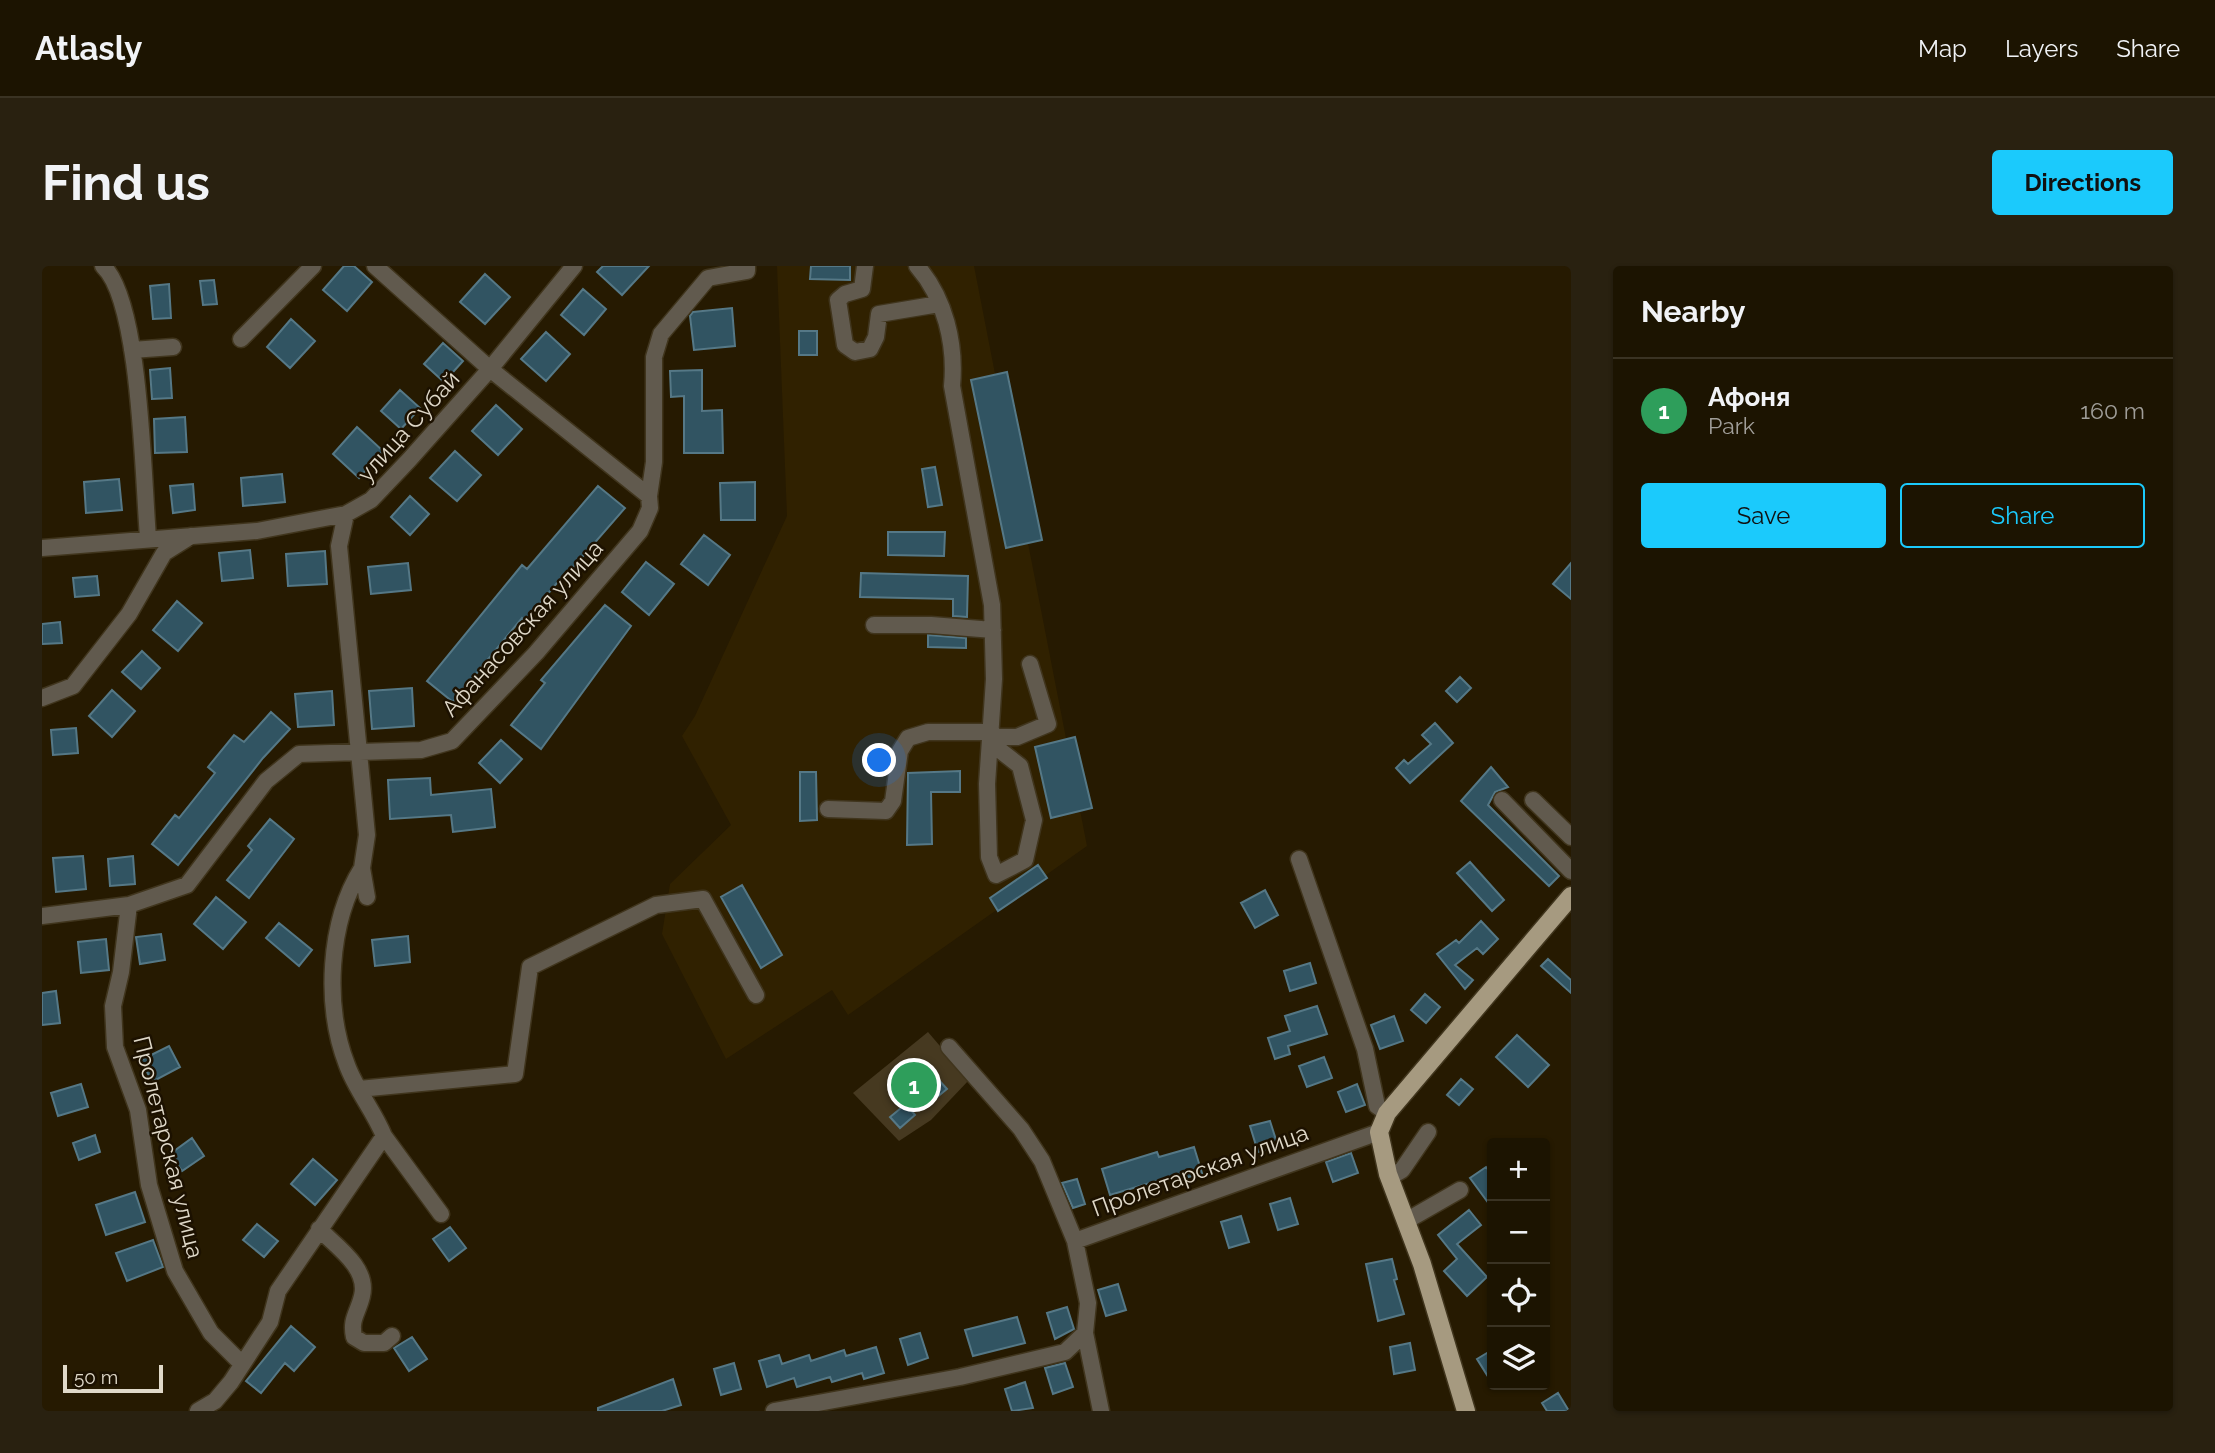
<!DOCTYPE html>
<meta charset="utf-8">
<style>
body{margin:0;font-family:Raleway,sans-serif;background:#292110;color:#f1f3f6}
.controls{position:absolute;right:21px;bottom:21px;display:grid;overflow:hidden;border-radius:7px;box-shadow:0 2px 5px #0004}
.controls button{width:63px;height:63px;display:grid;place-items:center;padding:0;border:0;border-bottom:2px solid #3a3323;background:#1c1401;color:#f1f3f6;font:35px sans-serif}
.scale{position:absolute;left:21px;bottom:18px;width:100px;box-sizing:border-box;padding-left:7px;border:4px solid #e0d9c9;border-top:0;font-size:19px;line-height:24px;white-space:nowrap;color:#e0d9c9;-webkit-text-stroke:5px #1c1100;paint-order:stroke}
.you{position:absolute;left:838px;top:495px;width:24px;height:24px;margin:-18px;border:5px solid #fff;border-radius:50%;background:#1a73e8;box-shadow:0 0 0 10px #1a73e833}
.badge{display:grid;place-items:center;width:46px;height:46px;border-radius:50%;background:#1bcafc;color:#fff;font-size:23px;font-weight:700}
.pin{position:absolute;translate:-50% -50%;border:4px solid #fff;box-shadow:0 2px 7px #0006}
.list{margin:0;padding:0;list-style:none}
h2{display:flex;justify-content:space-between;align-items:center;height:91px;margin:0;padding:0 28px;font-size:30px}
h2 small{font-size:23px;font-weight:400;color:#a09e99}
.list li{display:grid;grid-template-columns:46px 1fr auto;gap:21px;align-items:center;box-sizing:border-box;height:105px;padding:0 28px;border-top:2px solid #3a3323}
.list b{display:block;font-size:26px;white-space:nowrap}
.list p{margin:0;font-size:23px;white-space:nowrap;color:#a09e99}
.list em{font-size:23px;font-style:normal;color:#a09e99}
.actions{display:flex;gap:14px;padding:21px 28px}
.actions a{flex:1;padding:16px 0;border:2px solid #1bcafc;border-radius:7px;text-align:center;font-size:24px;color:#1bcafc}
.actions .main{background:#1bcafc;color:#111}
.icon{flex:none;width:38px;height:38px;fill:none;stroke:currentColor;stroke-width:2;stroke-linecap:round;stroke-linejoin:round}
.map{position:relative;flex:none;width:1529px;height:1145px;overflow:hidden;border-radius:7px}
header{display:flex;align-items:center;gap:42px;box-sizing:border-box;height:98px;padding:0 35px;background:#1c1401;border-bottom:2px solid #3a3323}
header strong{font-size:33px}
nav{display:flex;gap:38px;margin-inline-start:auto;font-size:24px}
.intro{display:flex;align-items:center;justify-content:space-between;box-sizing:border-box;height:168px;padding:0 42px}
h1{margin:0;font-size:49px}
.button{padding:18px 32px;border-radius:7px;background:#1bcafc;color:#111;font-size:24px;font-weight:700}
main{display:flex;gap:42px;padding:0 42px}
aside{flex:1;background:#1c1401;border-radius:7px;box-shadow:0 2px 5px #0004}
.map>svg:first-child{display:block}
.built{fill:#302100}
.green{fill:#463920}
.building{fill:#315462;stroke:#557886;stroke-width:2}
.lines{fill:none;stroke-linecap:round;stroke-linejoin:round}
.minor-casing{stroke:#40351d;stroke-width:19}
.major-casing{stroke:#40351d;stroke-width:21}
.minor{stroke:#615a4e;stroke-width:16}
.major{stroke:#a69a80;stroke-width:18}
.labels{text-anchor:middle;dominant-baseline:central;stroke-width:5;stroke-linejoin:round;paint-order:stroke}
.street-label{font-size:23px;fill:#e0d9c9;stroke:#1c1100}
</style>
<header>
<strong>Atlasly</strong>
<nav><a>Map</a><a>Layers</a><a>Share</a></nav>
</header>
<div class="intro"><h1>Find us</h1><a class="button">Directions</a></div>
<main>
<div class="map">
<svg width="1529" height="1145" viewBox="0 0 1529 1145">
<rect width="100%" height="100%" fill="#261a01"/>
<path class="built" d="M735,0H932L1045,580L806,749L790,724L684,793L620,668L628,618L689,559L640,470L653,450L745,250Z"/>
<path class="green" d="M886,766L927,814L889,854L857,875L811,827Z"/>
<path class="building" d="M302,0H312L330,16L305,45L281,24Z
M561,0H607L580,29L555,6Z
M769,0H808V14L768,13Z
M443,8L468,31L443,58L418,36Z
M172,14L175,38L161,39L158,15Z
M127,18L129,52L111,53L108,20Z
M541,23L564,43L542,69L519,49Z
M690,42L693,80L652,84L648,50L651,46Z
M249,53L273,75L248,102L225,81Z
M757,65H775V89H757Z
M504,66L528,88L504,115L479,93Z
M401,77L421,95L402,116L382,98Z
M128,102L130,132L110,133L108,104Z
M660,104V145L680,144L681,187H642V130L629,131L628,105Z
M965,106L1000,274L964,282L929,114Z
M358,124L378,142L359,163L339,145Z
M454,139L480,163L456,189L430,165Z
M143,151L145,186L113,187L112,153Z
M315,161L341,185L317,212L291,188Z
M413,185L439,209L415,235L388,212Z
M893,201L900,239L886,241L880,203Z
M240,208L243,236L201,240L199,212Z
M77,213L80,244L44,247L42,216Z
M713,216V254H679L678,217Z
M151,218L153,244L131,247L128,220Z
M556,220L583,242L522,312L520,311L483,355L480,352L411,436L385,415L480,299L485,303Z
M368,230L387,248L368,269L349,251Z
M846,266H903L902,290L846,289Z
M662,269L688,289L666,319L639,298Z
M208,284L211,312L180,315L177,287Z
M283,285L285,318L246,320L244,288Z
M604,296L632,318L607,349L580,326Z
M366,297L369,324L329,328L326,301Z
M1529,297V333L1511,318Z
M819,307L926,310L925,351L911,350V333L818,331Z
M55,310L57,329L33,331L31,312Z
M135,335L160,357L136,385L111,364Z
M563,339L589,360L499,483L469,459L503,417L499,414Z
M18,356L20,377L0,378V358Z
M886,369L924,372V382L886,381Z
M100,385L118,402L99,423L80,406Z
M1418,411L1429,422L1415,436L1404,425Z
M370,422L372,460L330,463L327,425Z
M70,424L93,445L70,471L47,450Z
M290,425L292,459L256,461L253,428Z
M229,446L248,463L221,492L136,599L110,578L133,549L137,552L173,507L166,501L192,469L202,476Z
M1393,457L1411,477L1368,517L1354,502L1362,494L1366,498L1389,478L1380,469Z
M34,462L36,487L11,489L9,464Z
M1033,471L1050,542L1009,552L993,481Z
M459,474L480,493L458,517L437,497Z
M1449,501L1466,521L1453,526L1446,539L1517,610L1507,620L1419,535Z
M918,505V526H889L890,578L865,579L866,507Z
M758,506H774L775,554L758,555Z
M388,512L389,529L449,523L453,561L411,566L409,549L348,553L346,514Z
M228,553L252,573L207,632L185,614L210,584L206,580Z
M41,590L44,623L14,626L11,592Z
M91,590L93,618L68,620L66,593Z
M1428,596L1462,634L1450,645L1415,607Z
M996,599L1005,612L956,645L948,632Z
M700,619L740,689L719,702L679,631Z
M1223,624L1236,649L1213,662L1199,637Z
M174,631L204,656L181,683L152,658Z
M1439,655L1456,673L1441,688L1435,682L1413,699L1431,714L1423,723L1395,688L1414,674L1417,677Z
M237,657L270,684L257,700L224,672Z
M119,668L123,694L98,698L94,671Z
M366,670L368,696L333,700L330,674Z
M64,673L67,704L39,707L36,676Z
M1506,693L1529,714V727L1499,700Z
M1268,697L1274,717L1248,725L1242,705Z
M14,725L18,757L0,759V727Z
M1383,728L1398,741L1384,757L1369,744Z
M1275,740L1285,768L1246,780L1248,788L1233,793L1226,772L1248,765L1243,750Z
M1352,750L1361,775L1338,783L1329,759Z
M1475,769L1507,799L1486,821L1454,791Z
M127,780L138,801L110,816L99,794Z
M1282,791L1290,812L1265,821L1257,800Z
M895,812L905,823L889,836L880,825Z
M1419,813L1431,823L1417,839L1405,829Z
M39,818L46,841L16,850L9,827Z
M1315,818L1323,839L1304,846L1296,826Z
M864,838L873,849L858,862L848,851Z
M1228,855L1236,880L1216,886L1208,860Z
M53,869L58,886L37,894L31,877Z
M150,872L162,890L140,905L128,888Z
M1152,881L1160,907L1140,913L1138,908L1068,929L1060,903L1115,886L1117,891Z
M1309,887L1316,907L1291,916L1284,896Z
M271,893L295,914L273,939L249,918Z
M1444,901L1450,909V942L1428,912Z
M1035,913L1043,938L1031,942L1020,917Z
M93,926L103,956L64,969L54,939Z
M1248,932L1256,958L1236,964L1228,938Z
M1427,944L1439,959L1415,978L1445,1011L1425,1030L1402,1005L1415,993L1396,969Z
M1199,950L1207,976L1187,982L1179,956Z
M215,958L236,975L222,991L201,974Z
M408,961L424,982L407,995L391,973Z
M111,974L121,1001L85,1015L74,987Z
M1350,993L1355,1013L1352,1014L1362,1048L1336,1055L1324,998Z
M1076,1018L1084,1044L1064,1050L1056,1024Z
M1025,1041L1032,1063L1013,1073L1005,1047Z
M975,1051L983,1077L931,1090L923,1064Z
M249,1060L273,1081L252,1105L243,1097L219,1127L204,1115Z
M878,1067L886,1092L866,1099L858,1073Z
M370,1071L385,1093L367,1105L352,1082Z
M1368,1077L1373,1104L1352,1108L1348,1081Z
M834,1081L842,1107L822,1113L820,1107L790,1116L788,1111L755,1121L752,1112L725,1121L717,1095L737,1089L740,1098L767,1089L769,1095L802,1084L804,1090Z
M1450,1084V1117L1435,1093Z
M692,1097L699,1123L679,1129L672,1103Z
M1023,1097L1031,1121L1011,1128L1003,1102Z
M631,1113L639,1139L620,1145H556V1142Z
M983,1116L991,1142L970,1145L963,1123Z
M1516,1127L1527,1145H1505L1500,1137Z"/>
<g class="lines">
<g class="minor-casing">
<path id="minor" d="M61,0C99,35 101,215 106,271
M333,0L448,103L607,230L612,196V91L619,68L666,12L705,5V0
M823,0L820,23L803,28L796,34L803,79L813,86L828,83L834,71L837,48L897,38
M875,0C903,32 914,78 910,120L950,339L952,413L945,518L947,591L954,609L983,594L992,554L978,500L950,478
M199,73L271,0
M90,84L131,81
M304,248L297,280L325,569L320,602L325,631
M0,282L215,265L304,248L329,234L367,194L448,103L532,0
M832,359H889L951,364
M0,432L31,420L87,348L122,287L149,270
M950,471H975L1006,458L988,398
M1460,534L1529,605
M1491,534L1529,571
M786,543L844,545L851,535L858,485L866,472L886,466H950
M1257,593L1323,783L1335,840L1345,847
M320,602C286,656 282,740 305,799C314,824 332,845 342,870
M87,639L79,706L71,740L73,781L96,844L107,919L133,1005L169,1067L199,1097
M0,650L87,639L145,619L224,515L257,488L379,484L410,475L494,387L598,265L608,242L607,230
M907,781L979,863L1000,895L1033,975
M317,823L473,808L488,701L614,639L661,633L714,729
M1348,911L1360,904L1386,866
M1364,955L1418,924
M277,963C294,980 327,1002 320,1030C316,1047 308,1053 312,1071L322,1077H342L350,1070
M1043,1067L1059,1145
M156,1145L173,1135L189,1116L228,1056L236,1025L342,870L399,948
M732,1145L918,1111L1023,1086L1043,1067L1046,1037L1033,975L1337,866"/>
</g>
<g class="major-casing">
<path id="major" d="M1424,1145L1380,998L1346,908L1337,866L1345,847L1529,630"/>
</g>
<use href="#minor" class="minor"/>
<use href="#major" class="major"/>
</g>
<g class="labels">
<g class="street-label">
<text transform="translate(366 160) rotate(-48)">улица Субай</text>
<text transform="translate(480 362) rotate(-48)">Афанасовская улица</text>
<text transform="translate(127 881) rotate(76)">Пролетарская улица</text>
<text transform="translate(1158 904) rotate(-20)">Пролетарская улица</text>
</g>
</g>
</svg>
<div class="controls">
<button>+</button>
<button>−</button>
<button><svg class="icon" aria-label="locate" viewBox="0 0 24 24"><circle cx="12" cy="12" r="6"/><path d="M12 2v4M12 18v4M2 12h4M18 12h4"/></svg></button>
<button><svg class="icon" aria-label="layers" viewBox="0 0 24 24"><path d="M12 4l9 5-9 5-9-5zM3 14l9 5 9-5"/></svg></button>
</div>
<div class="scale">50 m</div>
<div class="you"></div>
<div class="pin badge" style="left:872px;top:819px;background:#2e9e5b">1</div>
</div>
<aside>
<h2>Nearby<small></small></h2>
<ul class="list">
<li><span class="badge" style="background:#2e9e5b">1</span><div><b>Афоня</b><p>Park</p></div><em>160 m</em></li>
</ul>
<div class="actions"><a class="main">Save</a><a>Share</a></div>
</aside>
</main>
